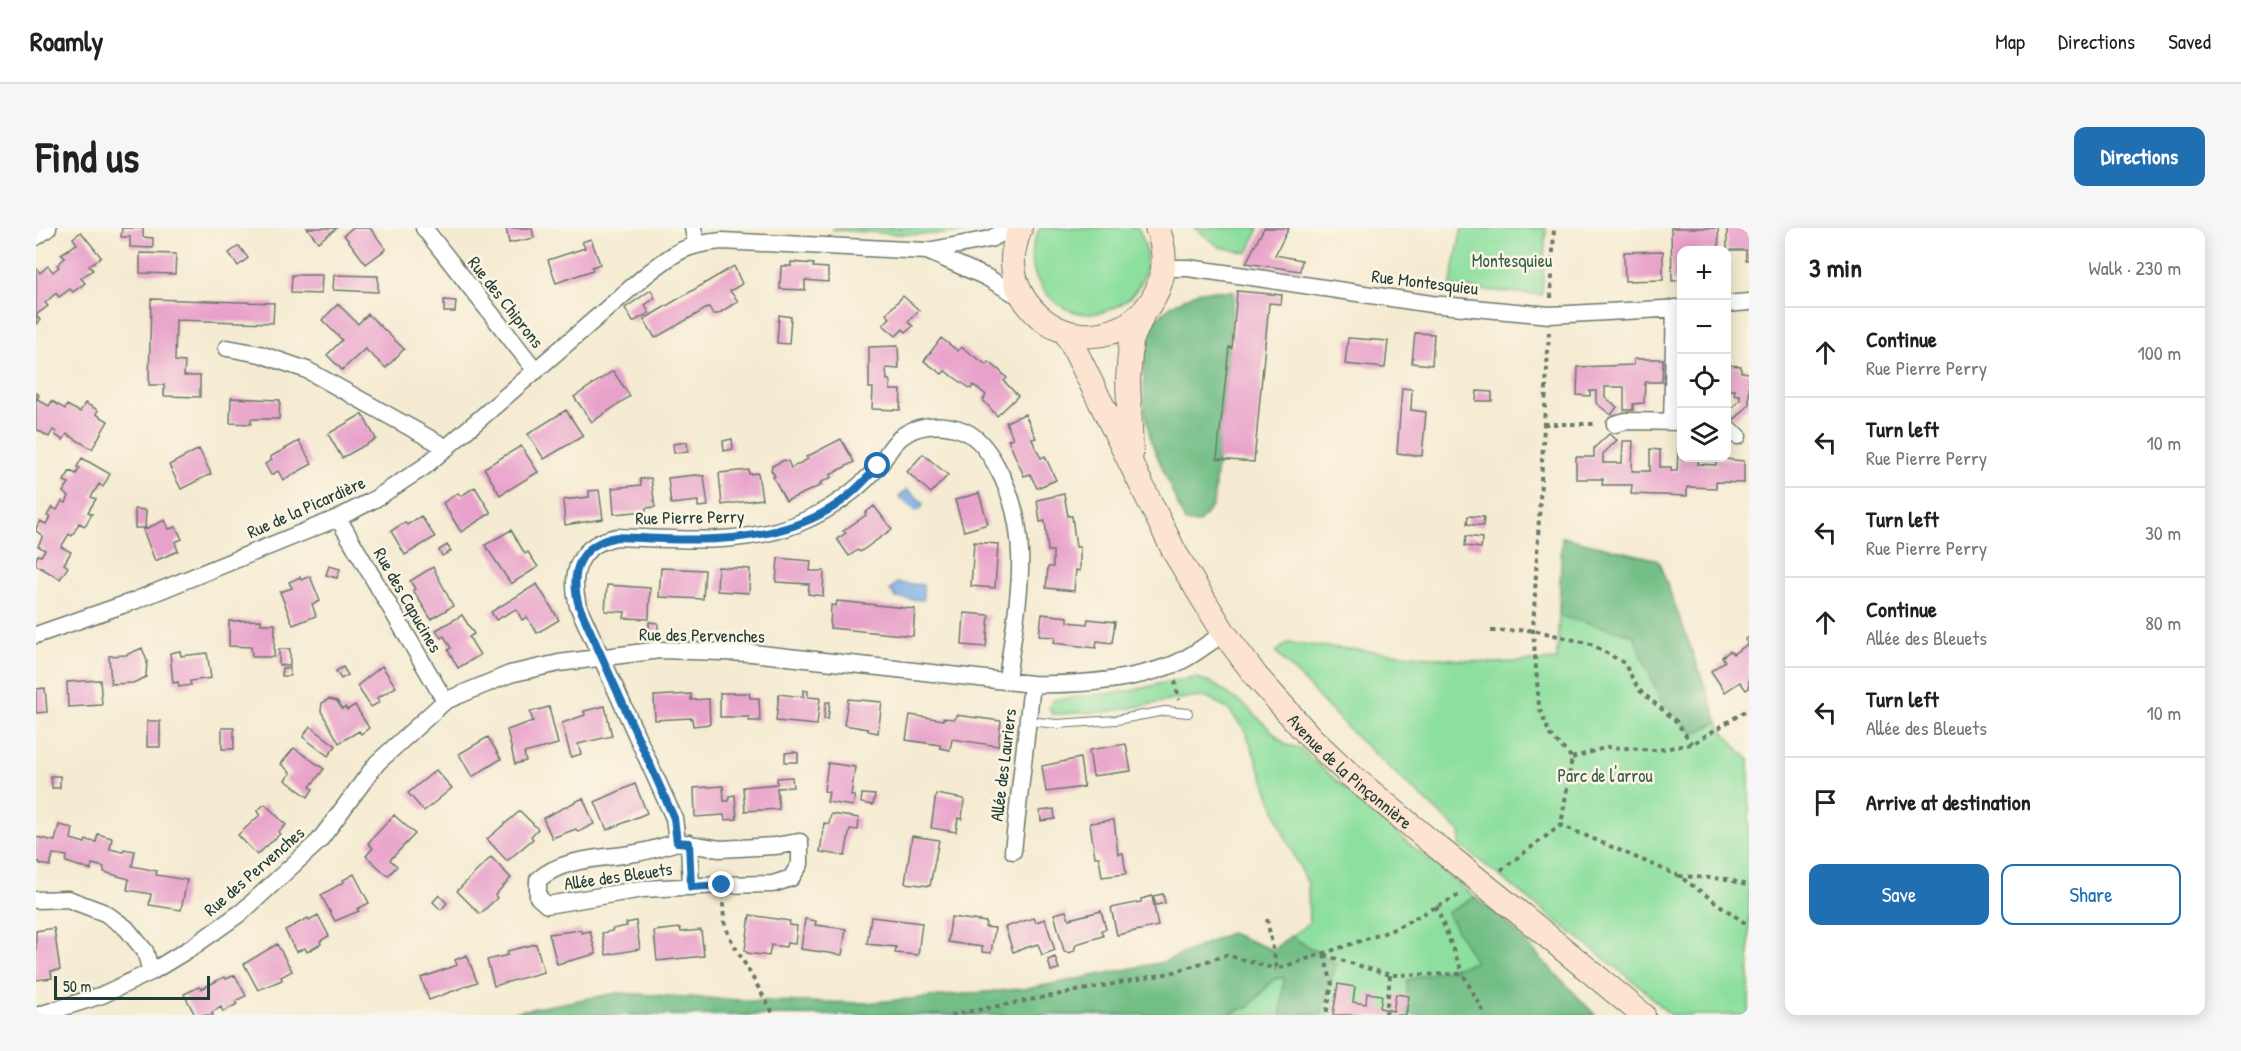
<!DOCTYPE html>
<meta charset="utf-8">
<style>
body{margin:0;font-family:"Patrick Hand",sans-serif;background:#f6f6f6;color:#202124}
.controls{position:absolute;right:18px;top:18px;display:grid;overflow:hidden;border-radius:12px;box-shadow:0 3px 15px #0003}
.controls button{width:54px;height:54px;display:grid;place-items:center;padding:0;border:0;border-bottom:2px solid #e0e0e0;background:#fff;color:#202124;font:30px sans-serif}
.scale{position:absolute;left:18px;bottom:15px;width:156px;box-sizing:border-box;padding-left:6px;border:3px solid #1f3d34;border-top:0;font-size:16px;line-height:21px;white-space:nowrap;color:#1f3d34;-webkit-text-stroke:4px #fcf5e5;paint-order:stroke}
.stop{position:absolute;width:18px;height:18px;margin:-14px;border:4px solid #1f6fb2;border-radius:50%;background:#fff}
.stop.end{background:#1f6fb2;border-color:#fff;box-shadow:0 2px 6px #0008}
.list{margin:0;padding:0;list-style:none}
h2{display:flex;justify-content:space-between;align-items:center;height:78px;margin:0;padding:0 24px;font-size:26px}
h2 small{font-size:20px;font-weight:400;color:#757577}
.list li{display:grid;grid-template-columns:39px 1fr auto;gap:18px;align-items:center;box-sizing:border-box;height:90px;padding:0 24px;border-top:2px solid #e0e0e0}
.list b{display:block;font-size:22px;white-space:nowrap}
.list p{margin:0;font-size:20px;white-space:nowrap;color:#757577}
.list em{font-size:20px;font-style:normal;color:#757577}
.actions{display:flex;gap:12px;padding:18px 24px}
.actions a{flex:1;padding:14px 0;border:2px solid #1f6fb2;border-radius:12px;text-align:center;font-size:21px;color:#1f6fb2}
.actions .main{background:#1f6fb2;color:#fff}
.icon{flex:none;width:33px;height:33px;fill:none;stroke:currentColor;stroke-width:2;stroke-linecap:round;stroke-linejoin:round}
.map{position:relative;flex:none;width:1713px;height:787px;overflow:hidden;border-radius:12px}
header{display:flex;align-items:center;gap:36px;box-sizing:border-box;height:84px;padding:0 30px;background:#fff;border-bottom:2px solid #e0e0e0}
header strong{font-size:28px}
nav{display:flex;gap:33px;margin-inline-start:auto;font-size:21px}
.intro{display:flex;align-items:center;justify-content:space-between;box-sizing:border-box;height:144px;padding:0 36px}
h1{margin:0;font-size:42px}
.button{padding:15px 27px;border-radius:12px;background:#1f6fb2;color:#fff;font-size:21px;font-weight:700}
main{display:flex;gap:36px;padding:0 36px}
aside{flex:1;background:#fff;border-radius:12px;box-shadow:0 3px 15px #0003}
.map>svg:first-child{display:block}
.green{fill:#8ddf9f;stroke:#568e6a;stroke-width:1.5}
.forest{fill:#72be86;stroke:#487e5d;stroke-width:1.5}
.water{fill:#78ade6;stroke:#4c758d;stroke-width:1.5}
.building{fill:#e8a1ca}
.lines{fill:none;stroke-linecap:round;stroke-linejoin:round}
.service-casing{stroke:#6a7a6b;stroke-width:10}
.minor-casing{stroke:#6a7a6b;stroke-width:19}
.secondary-casing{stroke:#6a7a6b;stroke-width:26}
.path{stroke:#6a7a6b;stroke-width:4;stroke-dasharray:4.5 4.5;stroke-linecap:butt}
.service{stroke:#fff;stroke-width:8}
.minor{stroke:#fff;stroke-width:16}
.secondary{stroke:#fde4d1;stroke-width:24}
.secondary-bridge-casing{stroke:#6a7a6b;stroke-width:26;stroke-linecap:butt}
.secondary-bridge{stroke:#fde4d1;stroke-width:24}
.route{stroke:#1f6fb2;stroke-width:8}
.labels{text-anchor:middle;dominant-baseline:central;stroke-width:5;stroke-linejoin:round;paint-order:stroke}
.park-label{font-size:18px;fill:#355d49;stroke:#fcf5e5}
.street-label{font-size:18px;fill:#1f3d34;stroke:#fcf5e5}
</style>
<header>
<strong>Roamly</strong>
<nav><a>Map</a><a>Directions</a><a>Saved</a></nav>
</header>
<div class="intro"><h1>Find us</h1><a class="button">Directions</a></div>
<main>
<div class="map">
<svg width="1713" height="787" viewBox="0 0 1713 787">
<rect width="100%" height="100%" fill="#fcf5e5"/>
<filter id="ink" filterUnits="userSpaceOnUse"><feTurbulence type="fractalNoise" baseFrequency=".0167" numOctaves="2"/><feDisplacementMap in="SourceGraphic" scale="12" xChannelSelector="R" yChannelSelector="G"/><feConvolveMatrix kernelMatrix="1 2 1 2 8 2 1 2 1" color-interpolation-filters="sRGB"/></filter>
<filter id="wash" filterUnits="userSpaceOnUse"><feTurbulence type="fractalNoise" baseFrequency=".008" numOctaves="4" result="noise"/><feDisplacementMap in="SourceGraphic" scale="24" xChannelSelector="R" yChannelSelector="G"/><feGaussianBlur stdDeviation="1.35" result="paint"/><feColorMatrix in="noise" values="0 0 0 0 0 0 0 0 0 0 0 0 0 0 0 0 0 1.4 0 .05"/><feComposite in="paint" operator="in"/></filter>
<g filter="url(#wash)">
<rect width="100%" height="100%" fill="#f5ebd2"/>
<path class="green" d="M797,0H947C898,12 845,4 796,2Z
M1004,0H1102C1140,69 1040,123 1002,53C993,37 995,16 1004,0Z
M1159,0H1223L1212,25L1184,19Z
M1426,0H1510L1506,67L1414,59Z
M1526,309L1622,332L1684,499L1701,520L1713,531V787H1634L1606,760L1424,617L1425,605L1319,508L1240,424L1252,415L1457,435L1521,432Z
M1161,450L1176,455L1210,478L1250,517L1263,520L1377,619L1472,696L1559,787H462L582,765L718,773L830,775L996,760L1128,734L1194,705L1237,722L1273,695L1272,656L1248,606L1210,504L1193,482L1171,469L1149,470L1071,484L1016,486L1013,480L1016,472L1095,463L1135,453Z"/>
<path class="forest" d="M1164,63H1198L1177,277L1163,295L1149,294L1115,213L1108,178V122L1116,95L1136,77Z
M1526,309L1622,332L1682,494L1660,505L1651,500L1638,484L1624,472L1598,407L1523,388Z
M1439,669L1472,696L1559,787H1372L1371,752L1439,734L1411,685Z
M1194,705L1236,722L1255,708L1300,736L1285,787H1245L1248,749L1237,752L1213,779L1189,787H462L582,765L718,773L830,775L996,760L1128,734Z"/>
<path class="water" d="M871,261L887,275L885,281L880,283L863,269Z
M861,355L887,357V372L860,370L854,362Z"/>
<g id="blocks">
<path class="building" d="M86,0H107V9L117,10V20L94,19V9H85Z
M271,0H301L282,14Z
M316,0H334L350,21L330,36L308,7Z
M470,0H496L498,10L473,15Z
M1228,0H1253L1239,27L1266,32L1264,43L1210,35Z
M1635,0H1682L1683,22H1646V52L1636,53Z
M1691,0H1710V5H1713V32H1710V22H1691Z
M45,4L65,29L53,38L57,42L45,50L49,55L37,64L34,61L23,69L20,65L9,75L12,78L0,87L4,92L0,96V40L4,45L12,38L17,44L23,39L21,37L29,30L25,26L41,16L37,10Z
M555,11L564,36L556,39L557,42L520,55L512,32L549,20L546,14Z
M203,18L212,30L202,38L193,25Z
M1627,23V52L1589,53L1588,24Z
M104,25L140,26L139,46L104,45Z
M755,34L778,36L777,39L792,40V54L769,52V62L744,61L745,38H755Z
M698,38L706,56L694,63L702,73L682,86H677L673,79L619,110L608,91Z
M256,47H286L285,66L255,65Z
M298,47L342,48V64L297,62Z
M615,62L619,70L609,77L613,85L597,94L589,80Z
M1201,63L1246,67L1245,76L1233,75L1218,234L1181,231L1193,119L1196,120Z
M867,68L883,82L872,94L877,98L870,104L867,101L860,108L847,97L854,90L850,86Z
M115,71L238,75L237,95L140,92L139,133L149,134L148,148H164V169L128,168V157H113Z
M408,72L420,73L419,84H408Z
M302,76L322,96L332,86L368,121L350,140L329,121L306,142L291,127L306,112L286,92Z
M743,87L755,89L753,116L741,115Z
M1379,105L1398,106L1396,137L1376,135Z
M905,110L922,123L925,119L951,137L953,134L962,141L971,150L968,153L982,168L961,188L947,172L950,167L944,162L937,157L935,161L909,143L906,146L888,133Z
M1312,110L1352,113L1349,140L1309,136Z
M862,118L863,141L850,140L851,152H854V162H865L864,182L836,181L837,160H833V119Z
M1598,131H1627L1626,154H1609L1608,175L1597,176V182H1588V159H1569V169L1581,179L1575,187L1560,175V163H1554V168L1541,167L1542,139L1598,137Z
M1690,137L1705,138V144L1713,145V177L1699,191L1692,184L1704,172V167H1698L1699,162H1690Z
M577,143L594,168L556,194L538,169Z
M1366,160L1376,161L1375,182L1390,184L1386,228L1361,225Z
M1441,163L1456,164V173H1440Z
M0,165L3,167L1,171L13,178L16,173L29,181L31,177L44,184L49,175L62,182L60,186L72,193L56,221L31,206L27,212L19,207L20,204L17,202L13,209L0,201Z
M195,170L244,172L243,191H215V196L194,195Z
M530,182L547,208L508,231L492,206Z
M326,186L340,211L306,230L292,206Z
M989,186L1000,210L996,211L999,219L1005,230L1009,228L1020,252L1001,260L994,246L988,248L972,212L977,210L970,194Z
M1573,206L1581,212L1567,226V235H1586L1587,213H1597L1596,243H1614V221L1624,222V239H1635V243H1641L1642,221H1646V230H1663L1662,236L1680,237V230L1708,233V255L1680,254V260L1651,259V268L1595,266L1596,257H1566L1567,251H1540V229H1558V220Z
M696,211L697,221L688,223L687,213Z
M805,211L818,234L794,247L796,249L784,255L786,257L750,273L737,249L739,248L735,242L736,238L748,232L752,233L755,240L772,231L770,229Z
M263,213L276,236L247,252L242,243L235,247L229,236L236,232L234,229Z
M651,214L652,224L638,225L637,216Z
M485,218L502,244L464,267L448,240Z
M163,221L175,246L145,261L133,237Z
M887,226L912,247L895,265L871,244Z
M46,230L74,246L67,259L63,256L55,269L60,271L52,284L56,286L49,298L43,295L36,308L33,306L25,319L35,324L28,336L32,339L24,351L0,337V331L2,327L5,328L9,322L2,318L7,308L0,303V300L4,293L10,296L14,289L11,288L16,279L21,282L26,273L30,275L33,268L27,264L33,255L28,253L34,243L40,246L44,240L41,239Z
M713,242V246L722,245L726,271L686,277L683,245Z
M659,247L668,248L672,278L662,279V273L635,276L632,250Z
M615,250L619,279L610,280V283L578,286L576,260L605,257L604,251Z
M439,259L455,285L425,304L407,275L422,265L425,268Z
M563,262L567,291L529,297L527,272L553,269V263Z
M943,265L952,296L928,303L919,272Z
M1028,266L1032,288H1036L1040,319H1044V343L1040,342L1038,363L1010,360L1012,339H1017V323H1012L1009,293L1004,294L1001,272Z
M838,278L856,301L824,324L822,322L813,328L801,311L810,305L807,303L830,287L829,285Z
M99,281L110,282L109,300H99Z
M385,288L399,309L369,327L355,303L369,294L371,297Z
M1432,288L1448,289L1447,298L1431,296Z
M129,292L133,301L140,299L146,311L139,314L142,323L119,333L107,302Z
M475,302L489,326L492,324L502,339L475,356L449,317Z
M1430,308L1446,310L1445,320L1429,318Z
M938,314L962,316L959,360L935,358Z
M411,317L415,323L406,328L403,322Z
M742,330L775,333L774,343H788L787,368L772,366L773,356L740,354Z
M293,338L304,341L301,350L290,347Z
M397,339L417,378L395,391L377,362L379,361L374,353Z
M682,339L714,341L713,365L681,363Z
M625,340L669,342L667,371L623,369Z
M274,348L284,373L276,376L280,388L257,397L244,364L256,360L253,354L264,349L265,352Z
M501,356L523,392L501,405L491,389L486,392L480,381L460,392L455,384Z
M571,357L614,360L613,391L588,390L589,384L569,383Z
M801,373L879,381L877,408L794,400L795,377L800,378Z
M928,385L953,387L950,419L926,417Z
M1006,386L1032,389V394L1051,396L1052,391L1079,394L1076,415L1061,413L1060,420L1018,415L1019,409L1003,408Z
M426,387L438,406L433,409L444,427L422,440L412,422L415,420L408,408L405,410L400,402Z
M225,392V396H239L238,429H216L215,419L193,418V393Z
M613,394L622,395V410H613Z
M1713,409V460L1710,462L1704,454L1689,464L1675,443L1689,433L1686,429L1694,423L1697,426L1712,416L1709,412Z
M106,420L111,433L110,449L97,455L75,456L73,428L90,427Z
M243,421H254V438L243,437Z
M144,423L145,428L171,425L175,450L154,453L155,457L143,459L142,454L137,455L134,425Z
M346,438L360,459L341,470L344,474L335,479L321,458Z
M307,439L312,447L305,451L300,443Z
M246,440H254V448H246Z
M64,452L66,477L32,479L31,454Z
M9,460L11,484L0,485V461Z
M767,462L772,463V469L784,470L781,497L740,493L743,466L767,469Z
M684,465H713L714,470H723L724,493H713V489H684Z
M655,466V472L673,471L674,496L657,498L656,490L619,492L618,468Z
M293,471L301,473L306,481L309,479L311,482L319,477L333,500L325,506L323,503L303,515L285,483L286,475Z
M812,471L846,474L842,505L832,503V501L808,497Z
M790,474H794L792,491H788Z
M569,478L576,508L542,516L545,526L535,529L526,495L549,487L548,483Z
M513,479L522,516L488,525L490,533L479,536L471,502L497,493L494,484Z
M874,487L907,492V490L919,491L920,487L965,493L962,518L916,511L914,522L904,520V517L870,512Z
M111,493H124V519H111Z
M274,498L300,518L292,528L267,509Z
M186,500H198V521H186Z
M452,509L465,531L436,549L423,526Z
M1090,516L1095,543L1057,548L1053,522Z
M258,520L288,541L274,559L277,561L272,569L249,552L255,545L245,536Z
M758,524L762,525V534H749V525Z
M1044,530L1048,559L1010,564L1006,538Z
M792,535L819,539L815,568H819L817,578L791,574L793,564L788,563Z
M400,542L416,560L388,583L372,565Z
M15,548H24V560H16Z
M756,549L757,559L741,560L743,581L709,583L707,559L741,556V550Z
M599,556L611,585L571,602L559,574Z
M687,558L688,573H693V568L699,567L701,591L689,592L688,587L659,589L658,560Z
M826,566L839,567L837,577L825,575Z
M900,566L928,571L926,591L922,590L920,604L895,600Z
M547,570L558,596L542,604L540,601L516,610L507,590Z
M229,576L250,597L242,604L244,606L221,627L202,607L224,587L221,583Z
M1018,581L1019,591L1005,593L1004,583Z
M484,583L502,601L495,608L497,611L471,633L451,611Z
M795,586L823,590L822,602L814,601L809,628L784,624L788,595L793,596Z
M358,587L379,606L354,632L361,638L352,648L330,628L337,620L332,615Z
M1078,592L1082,626L1087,625L1090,646L1066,649L1063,629H1059L1054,595Z
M23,597L37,600L35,611L49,615L50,612L60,614L62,606L76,610L74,621L87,624L88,621L99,623L96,638L121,643L120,647L151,652L145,682L113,677L115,666L91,662L93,651L68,644V639L56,636L55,642L30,634L31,628L17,626L14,638L4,636V634L0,633V609L19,613Z
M876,608L903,612L894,658L869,655Z
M455,629L475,650L459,667L461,670L444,686L421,663Z
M318,646L333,675L321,681L323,683L299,693L285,667L308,654L307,652Z
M1127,666L1129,675L1120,677L1117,668Z
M403,667L411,675L405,682L397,674Z
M1116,668L1122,698L1081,707L1075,680L1105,674V671Z
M1030,683L1033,691L1065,683L1070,701L1065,702L1067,708L1040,716L1038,723L1033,725L1028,723L1018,686Z
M282,687L293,708L284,713L285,716L271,724L269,720L260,724L249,702L272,690L273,692Z
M714,687L754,693L753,697L761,698L759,716L751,715L750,719L735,717L733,728L711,725L709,722Z
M835,689L886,695L882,727L859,725L860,719L831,716Z
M915,689L950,694L949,699L959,700L955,725L946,724V719L912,714Z
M998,690L1000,694L1009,691L1019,722L1006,727L1002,716L977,724L969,699Z
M769,691L780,693L779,697L810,701L806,727L765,721Z
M600,693L604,721L570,727L566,705L576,703V701L591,698L590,695Z
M18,700L24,742L15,743L16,750L0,752V703Z
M644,700L645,704L665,702L668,728L621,733L618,703Z
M545,702V705L554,703L560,726L521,736L513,706Z
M241,716L256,743L245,749L246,752L222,762L208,736Z
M500,716L508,744L458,758L451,732L472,727L471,723Z
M431,727L441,754L393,772L385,750L421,737L419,732Z
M1019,729L1023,741L1015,743L1012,732Z
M199,747L210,768L199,773L201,776L187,784L185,779L176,784L177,787H159L148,766L163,759L165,761L188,749L190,751Z
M1302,756L1319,759L1317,774L1330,776L1331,765L1346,767L1344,780L1357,783L1360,766L1373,768L1370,787H1297Z"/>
</g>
</g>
<g filter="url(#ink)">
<use href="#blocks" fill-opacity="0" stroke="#6a7a6b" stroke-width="1.5"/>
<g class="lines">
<g class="service-casing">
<path id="service" d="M993,493L1021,496L1080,492L1129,483L1152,485"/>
</g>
<g class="minor-casing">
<path id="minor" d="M388,0L500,143
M657,0L660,15
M0,9L12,0
M891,23L950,49L988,71
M1128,40H1152L1195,46L1395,76L1514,87L1646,80
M1690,76L1713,74
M191,120L224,126L271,142L411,220
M1636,194L1639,80
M1579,196L1590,193L1646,194
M1690,200L1702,208
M302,290L409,473
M0,407L98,373L302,290L339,271L388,239L610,47C638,25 649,16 686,13L891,23L954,11L976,0
M641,614L638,590L542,378C533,343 544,316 581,309C640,311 705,318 761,296C793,283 819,265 842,239C851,227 857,213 871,205C888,195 911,196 928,203C943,209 954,226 961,239C1000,309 980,378 971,452
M641,614L684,621L739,618L764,614V636L755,650L737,656L686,657L607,661L511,677L502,669V652C527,629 568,631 600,625C614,623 628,618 641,614Z
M653,615L655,659
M977,623L996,456
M0,672L32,671L69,685L90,700L109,723L115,744
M3,787L66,767L115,744L158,718L207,683L283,613L341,535L409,473L474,446L523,435L624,422L716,425L996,456C1042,457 1089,454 1133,438C1152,432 1171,416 1188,405"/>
</g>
<g class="secondary-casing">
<g id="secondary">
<path d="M984,0C980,12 976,23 977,36C979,76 1016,110 1057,107C1111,104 1142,48 1121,0"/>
<path id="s1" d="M1030,104L1139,325L1188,405L1220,448L1275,510L1313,546L1395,614"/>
<path d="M1095,226L1092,152L1095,113L1107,85"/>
<path d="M1487,688L1607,787"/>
</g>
</g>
<path class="path" d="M1515,70L1518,0
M1513,104L1497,402L1503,479L1514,507L1536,530L1525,597L1643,648L1713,698
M1508,196H1561
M1455,403L1497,402L1555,416L1588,435L1603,462L1640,493L1656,516
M1139,453L1143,472
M1536,530L1571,519L1621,522L1656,516L1713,481
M1465,642L1525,597
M1643,648L1691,651L1713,658
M687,675L688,693L693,708L738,787
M1400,678L1427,746
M1231,691L1241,741L1354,703L1425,666
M1288,727L1354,747L1427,746L1449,787
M1288,727L1296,756L1290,787
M915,787L1135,745L1190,727L1240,741
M1350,787L1354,747"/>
<use href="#service" class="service"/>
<use href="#minor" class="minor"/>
<use href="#secondary" class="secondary"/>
<g class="secondary-bridge-casing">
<path id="secondary-bridge" d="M1395,614L1487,688"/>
</g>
<use href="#secondary-bridge" class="secondary-bridge"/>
</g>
</g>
<g class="lines" filter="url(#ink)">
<path class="route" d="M686,657L655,659L653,615L641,614L638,590L543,378C533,343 544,316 581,309C652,312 731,319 794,281C813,270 828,254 842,238"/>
</g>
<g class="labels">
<g class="park-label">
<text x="1476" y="32">Montesquieu</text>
<text x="1569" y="547">Parc de l'arrou</text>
</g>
<g class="street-label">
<text transform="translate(1389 54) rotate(7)">Rue Montesquieu</text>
<text transform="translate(470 74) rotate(52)">Rue des Chiprons</text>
<text transform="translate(270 279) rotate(-24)">Rue de la Picardière</text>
<text transform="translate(654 289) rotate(-1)">Rue Pierre Perry</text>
<text transform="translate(372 372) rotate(60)">Rue des Capucines</text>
<text transform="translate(666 407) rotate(1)">Rue des Pervenches</text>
<text transform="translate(967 537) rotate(-83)">Allée des Lauriers</text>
<text stroke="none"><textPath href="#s1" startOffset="528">Avenue de la Pinçonnière</textPath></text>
<text transform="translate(218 643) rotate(-41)">Rue des Pervenches</text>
<text transform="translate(582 648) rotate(-8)">Allée des Bleuets</text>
</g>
</g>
</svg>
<div class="controls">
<button>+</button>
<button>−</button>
<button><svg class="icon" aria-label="locate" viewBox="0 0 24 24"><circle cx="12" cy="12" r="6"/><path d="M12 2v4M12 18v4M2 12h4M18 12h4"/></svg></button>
<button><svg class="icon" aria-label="layers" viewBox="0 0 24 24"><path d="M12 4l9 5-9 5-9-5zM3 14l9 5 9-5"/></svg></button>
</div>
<div class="scale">50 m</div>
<div class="stop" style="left:842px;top:238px"></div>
<div class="stop end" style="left:686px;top:657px"></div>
</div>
<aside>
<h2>3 min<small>Walk · 230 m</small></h2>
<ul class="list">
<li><svg class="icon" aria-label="ahead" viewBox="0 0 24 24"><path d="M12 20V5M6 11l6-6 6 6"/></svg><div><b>Continue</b><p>Rue Pierre Perry</p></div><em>100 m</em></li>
<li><svg class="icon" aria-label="left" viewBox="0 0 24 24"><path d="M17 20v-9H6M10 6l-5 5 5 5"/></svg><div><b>Turn left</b><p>Rue Pierre Perry</p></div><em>10 m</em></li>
<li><svg class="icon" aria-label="left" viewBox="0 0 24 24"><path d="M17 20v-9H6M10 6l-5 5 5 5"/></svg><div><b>Turn left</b><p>Rue Pierre Perry</p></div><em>30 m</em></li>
<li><svg class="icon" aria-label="ahead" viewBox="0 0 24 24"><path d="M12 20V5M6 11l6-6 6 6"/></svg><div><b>Continue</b><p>Allée des Bleuets</p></div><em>80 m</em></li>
<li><svg class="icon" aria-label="left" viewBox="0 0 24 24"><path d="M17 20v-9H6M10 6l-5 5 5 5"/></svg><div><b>Turn left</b><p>Allée des Bleuets</p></div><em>10 m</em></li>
<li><svg class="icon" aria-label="arrive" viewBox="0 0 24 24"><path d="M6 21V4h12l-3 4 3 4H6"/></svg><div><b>Arrive at destination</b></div></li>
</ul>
<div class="actions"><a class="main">Save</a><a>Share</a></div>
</aside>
</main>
